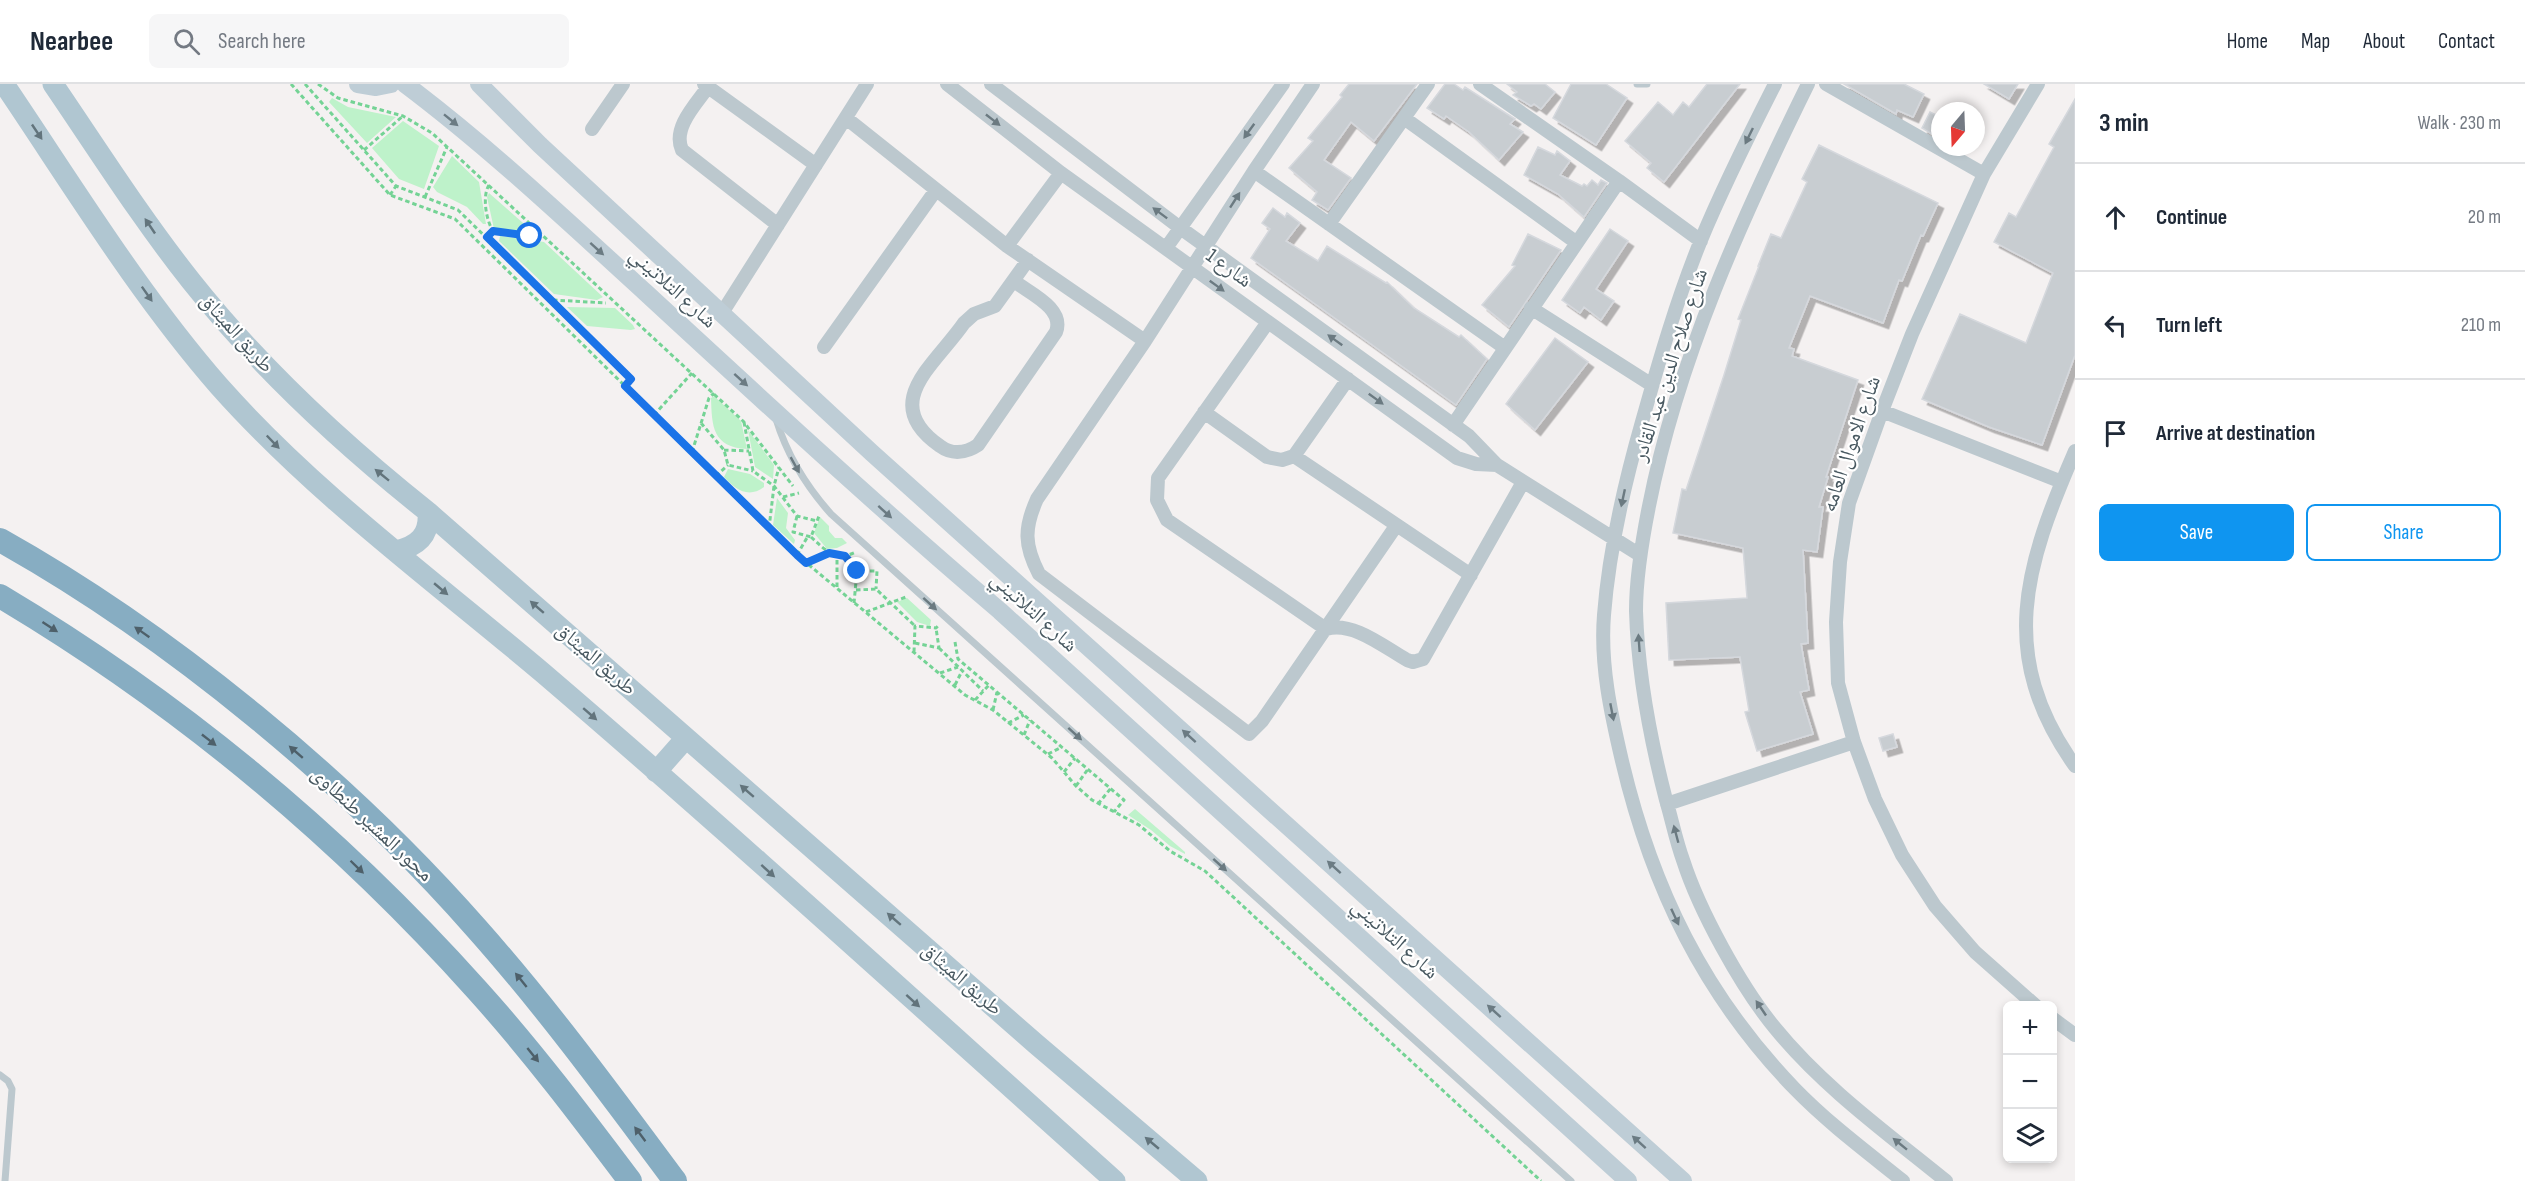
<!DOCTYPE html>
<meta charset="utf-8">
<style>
body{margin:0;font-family:"Sofia Sans Condensed","Noto Naskh Arabic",sans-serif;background:#f6f6f7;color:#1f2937}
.controls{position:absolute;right:18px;bottom:18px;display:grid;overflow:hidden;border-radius:9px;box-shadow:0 3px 9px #0003}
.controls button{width:54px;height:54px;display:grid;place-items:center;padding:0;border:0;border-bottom:2px solid #e0e1e3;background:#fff;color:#1f2937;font:30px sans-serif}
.compass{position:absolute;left:1931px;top:18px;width:54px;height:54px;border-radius:50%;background:#fff;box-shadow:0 3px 9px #0003;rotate:199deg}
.stop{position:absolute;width:18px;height:18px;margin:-14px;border:4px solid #1a73e8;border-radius:50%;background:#fff}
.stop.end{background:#1a73e8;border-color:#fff;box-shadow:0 2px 6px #0008}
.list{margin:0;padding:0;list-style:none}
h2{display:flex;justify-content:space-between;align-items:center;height:78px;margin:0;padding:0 24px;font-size:26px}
h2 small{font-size:20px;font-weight:400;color:#747a83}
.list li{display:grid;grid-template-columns:39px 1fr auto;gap:18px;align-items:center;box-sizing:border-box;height:108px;padding:0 24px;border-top:2px solid #e0e1e3}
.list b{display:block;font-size:22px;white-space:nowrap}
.list em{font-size:20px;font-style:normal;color:#747a83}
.actions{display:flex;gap:12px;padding:18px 24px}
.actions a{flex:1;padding:14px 0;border:2px solid #0f95f0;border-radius:9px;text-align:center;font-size:21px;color:#0f95f0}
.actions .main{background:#0f95f0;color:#fff}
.icon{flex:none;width:33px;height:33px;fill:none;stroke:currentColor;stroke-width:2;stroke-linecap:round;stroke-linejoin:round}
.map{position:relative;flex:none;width:2075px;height:1097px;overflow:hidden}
header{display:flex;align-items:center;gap:36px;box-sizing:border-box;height:84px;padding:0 30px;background:#fff;border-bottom:2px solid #e0e1e3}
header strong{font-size:28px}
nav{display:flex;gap:33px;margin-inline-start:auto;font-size:21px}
.search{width:420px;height:54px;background:#f6f6f7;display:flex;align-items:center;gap:15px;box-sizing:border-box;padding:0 21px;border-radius:9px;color:#747a83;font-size:22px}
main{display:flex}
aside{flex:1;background:#fff}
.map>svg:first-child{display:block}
.green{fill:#bef2ca}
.building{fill:#c8cdd1;stroke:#d5d8dd;stroke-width:1.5;filter:url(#shadow)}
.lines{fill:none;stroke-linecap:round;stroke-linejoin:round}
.path{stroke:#74d395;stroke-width:3;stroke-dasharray:4.5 3;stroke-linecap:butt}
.lane{stroke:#bcc8ce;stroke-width:7}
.street{stroke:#bcc8ce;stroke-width:14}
.secondary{stroke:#becdd6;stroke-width:18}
.primary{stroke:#b0c6d1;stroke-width:21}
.highway{stroke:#87adc2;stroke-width:24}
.oneway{fill:#6b7b83}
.oneway2{fill:#6b7a81}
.oneway3{fill:#62747c}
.oneway4{fill:#4e606a}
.route{stroke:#1a73e8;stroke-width:8}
.labels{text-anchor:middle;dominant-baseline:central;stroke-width:4.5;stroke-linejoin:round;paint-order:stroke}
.street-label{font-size:21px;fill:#485860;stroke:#fff}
</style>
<header>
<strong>Nearbee</strong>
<div class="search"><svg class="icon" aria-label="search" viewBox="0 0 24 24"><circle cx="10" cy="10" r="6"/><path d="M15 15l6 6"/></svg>Search here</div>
<nav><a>Home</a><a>Map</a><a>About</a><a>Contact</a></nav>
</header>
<main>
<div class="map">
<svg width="2075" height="1097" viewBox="0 0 2075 1097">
<defs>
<filter id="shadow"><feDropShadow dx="5.5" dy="5.5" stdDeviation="0" flood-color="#0004"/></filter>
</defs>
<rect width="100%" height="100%" fill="#f4f1f1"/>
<path class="green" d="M332,14L348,23L396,33L367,59L329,18Z
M403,37L439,62L424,105L399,95L372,64Z
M452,72L479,98L486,140H483L467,123L437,108L433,103Z
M489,109L531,146V149L494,145L487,113Z
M500,152L544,158L603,213L597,216L554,210L499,157Z
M567,223L615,224L633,241L635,245L631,246L587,242Z
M714,312L741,337L747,365C712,363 712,342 711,314Z
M748,346L774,381L773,395L755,383Z
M728,385L750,390L764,399V403C748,415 735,405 724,393Z
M777,414L788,429L786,444L795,456L794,460L773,441Z
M820,433L829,442V447L835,454H842L847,459L837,464L827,465L814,449Z
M907,514L931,536L930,542L917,538L897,518Z
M1135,725L1185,768V770L1170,762L1151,746L1128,731Z"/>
<path class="building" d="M1349,0H1417L1374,57L1351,38L1324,76L1351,94L1328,126L1312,116L1317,108L1289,84L1313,57L1308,54L1342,13L1340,11Z
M1445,0H1454L1463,6L1465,3L1515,35L1510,40L1523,48L1499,76L1469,48L1446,32L1444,35L1427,24Z
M1507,0H1545L1555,8L1541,25L1534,20L1531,22L1513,11L1517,8Z
M1571,0H1606L1627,14L1596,61L1553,34Z
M1707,0H1740L1664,98L1647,84L1651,79L1625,57L1658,18L1673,31L1683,18L1689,23Z
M1844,0H1904L1924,10L1913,33L1897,26L1896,30Z
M1984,0H2018L2009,15Z
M2075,15V271L2042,361L1989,343L1922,315L1960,230L2026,259L2053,189L1994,158L2009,129L2016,133L2054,63L2049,60Z
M1930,28L1940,33V55L1922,44Z
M1819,61L1938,119L1923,152L1921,151L1902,197L1899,196L1883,239L1810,212L1789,264L1794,265L1792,272L1858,296L1826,393H1828L1819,423H1823L1817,468L1803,466L1808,559L1801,560L1809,606L1800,608L1813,650L1757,667L1745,628L1749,627L1740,573L1669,576L1666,519L1747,514L1743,464L1673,449L1682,405L1686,406L1724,291L1741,236L1738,235L1759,182H1758L1771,150L1781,154L1807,98L1802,95Z
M1538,63L1555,71L1557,67L1570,77L1560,91L1582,102L1584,100L1587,102L1592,96L1598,101L1601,96L1607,99L1584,133L1558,110L1524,91Z
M1273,124L1285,133L1287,129L1300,139L1286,157L1318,177L1327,162L1386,199L1387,198L1414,224L1459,253L1461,251L1487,275L1456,321L1251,174L1270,145L1262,139Z
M1610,145L1628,157L1596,205L1614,217L1601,236L1584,223L1580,229L1562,216Z
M1528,150L1561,166L1509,243L1482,221L1515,182L1512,181Z
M1555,254L1588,278L1535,346L1506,320Z
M1893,650L1897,663L1883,667L1879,654Z"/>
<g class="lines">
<path class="path" d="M291,0L390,111L455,135L797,471L965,611L993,626L1052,674L1076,702L1092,716L1139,741L1170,767L1205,787L1541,1097
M305,0L396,102L458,126L631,295L625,302
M318,0L338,14L403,32L432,49L743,337L793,402
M364,66L403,32
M489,101C482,112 486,136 493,147L534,152
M390,111L396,102
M425,113L447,63
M553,216L606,219
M654,331L692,289
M744,338L753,387L774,402L797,432L817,437
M701,339L724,366L728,381L753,387
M724,366L749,367
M692,368L709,314L714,309
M716,392L728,381
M783,413L799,409
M797,432L793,448L811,453L819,432
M769,444L774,402L779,383
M811,453C825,466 836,478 856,468
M797,471L808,452
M845,472L857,487
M806,479L829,469
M837,503V472
M856,506L876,505L915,542
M854,519L857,487H877L876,505
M866,528L906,513
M955,558L958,575L1124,716L1114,728
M915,559L939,564L936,544
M939,564L983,607
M914,568L915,542L936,544L939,541
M940,589L958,583
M955,601L962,587
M975,616L989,601
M993,626L997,608
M1008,639L1024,631
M1024,651L1030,636
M1048,670L1062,663
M1064,688L1075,674
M1076,702L1088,685
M1098,720L1111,704"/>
<path class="lane" d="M1637,0H1647
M776,335C787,371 806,402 831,430L1571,1097
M0,991L8,997L12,1005L5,1097"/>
<path class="street" d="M704,0L816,81
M947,0L1061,89L1457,374L1476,380L1497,381
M991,0L1179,143L1469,352L1497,381L1640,471
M1313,0L1254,87L1145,257L1037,415C1024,444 1024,461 1039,490L1249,650L1262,637L1396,442
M1480,0L1619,97L1701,157
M1775,0C1749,51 1723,103 1701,156C1677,215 1659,277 1642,338C1624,401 1609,466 1604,531C1600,580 1611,630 1622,677C1652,804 1704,911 1795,1005C1828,1039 1867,1068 1903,1097
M1808,0C1742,134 1678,275 1649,422C1642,457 1636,492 1636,527C1638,592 1650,654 1666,716C1672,736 1676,757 1683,776C1699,826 1741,903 1775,944C1823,1003 1887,1049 1946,1097
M1826,0L1984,90
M708,3C696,20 672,44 682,66L778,141
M846,34L1007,162L1145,257
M1404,34L1577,159
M592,45L623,0
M1254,87L1505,264
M1329,140L1428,0
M1007,162L1061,89
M1166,164L1283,0
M1014,197C1029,209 1065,224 1056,248L978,361C966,369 952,371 940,362C878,319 935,281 964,239L974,230L995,222L1028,176
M1531,224L1652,301
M722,229L867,0
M1268,238L1158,394L1157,416L1167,436L1326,545C1353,537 1384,563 1407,576L1413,578L1423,575L1523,398
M824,263L936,106
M1882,327L2062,398
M1204,328L1267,373L1282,376L1294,372L1348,295
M1453,341L1619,97
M2075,367C2025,482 1996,571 2075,682
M1294,372L1471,491
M1667,720L1854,658
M2036,922L1975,868L1935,822L1902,771L1875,715L1854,658L1838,599L1836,538L1840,478L1849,419L1882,327L1912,250L1984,90L2038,0
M2052,934L2075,951"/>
<path class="secondary" d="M358,0L376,3L391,0
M405,0C490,64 567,137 645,208C762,316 879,424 1000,527L1628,1097
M479,0L540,61L872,369L1683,1097"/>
<path class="primary" d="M4,0C73,102 138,209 219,302C315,410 433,496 543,589C737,755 925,927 1115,1097
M53,0C98,66 141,134 191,197C260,284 341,359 428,428L1036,960L1197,1097
M396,467C418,462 430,451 428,428
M656,688L686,654"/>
<path class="highway" d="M0,456C170,551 349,699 477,845C548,925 611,1011 675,1097
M0,512C178,618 339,752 477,906C532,967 581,1032 630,1097"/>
</g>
<defs><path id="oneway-solid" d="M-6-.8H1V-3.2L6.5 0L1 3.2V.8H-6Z" transform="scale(1.5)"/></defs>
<g class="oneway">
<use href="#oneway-solid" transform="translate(451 36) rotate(39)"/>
<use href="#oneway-solid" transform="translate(597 165) rotate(42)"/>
<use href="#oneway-solid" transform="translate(741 296) rotate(42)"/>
<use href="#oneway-solid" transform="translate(885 428) rotate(42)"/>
<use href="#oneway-solid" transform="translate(1189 652) rotate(-138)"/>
<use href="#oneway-solid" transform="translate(1334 783) rotate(-138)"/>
<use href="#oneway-solid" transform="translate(1494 927) rotate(-138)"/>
<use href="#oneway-solid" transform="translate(1639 1058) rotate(-138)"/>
</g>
<g class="oneway2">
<use href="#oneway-solid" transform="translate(993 36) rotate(38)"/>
<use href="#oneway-solid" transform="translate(1249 47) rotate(126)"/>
<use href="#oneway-solid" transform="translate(1749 52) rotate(116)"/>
<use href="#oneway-solid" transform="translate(1235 116) rotate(-57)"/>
<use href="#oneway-solid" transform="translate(1160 129) rotate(-143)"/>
<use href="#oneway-solid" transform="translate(1217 202) rotate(36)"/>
<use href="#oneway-solid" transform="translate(1335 256) rotate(-144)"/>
<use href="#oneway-solid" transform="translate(1376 315) rotate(36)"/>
<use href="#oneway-solid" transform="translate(795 381) rotate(61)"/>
<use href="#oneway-solid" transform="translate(1623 414) rotate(102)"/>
<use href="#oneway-solid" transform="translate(930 520) rotate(42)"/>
<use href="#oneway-solid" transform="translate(1639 559) rotate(-94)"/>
<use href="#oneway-solid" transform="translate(1612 628) rotate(79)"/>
<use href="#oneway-solid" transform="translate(1075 650) rotate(42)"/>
<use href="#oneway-solid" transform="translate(1676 750) rotate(-105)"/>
<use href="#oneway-solid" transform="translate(1220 781) rotate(42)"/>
<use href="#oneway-solid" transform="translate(1675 833) rotate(65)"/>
<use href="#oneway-solid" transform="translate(1761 924) rotate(-124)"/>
<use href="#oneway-solid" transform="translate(1900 1060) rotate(-141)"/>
</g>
<g class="oneway3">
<use href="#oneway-solid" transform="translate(37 48) rotate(56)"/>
<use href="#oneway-solid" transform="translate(150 142) rotate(-124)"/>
<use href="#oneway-solid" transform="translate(147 210) rotate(55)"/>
<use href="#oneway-solid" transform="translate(273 358) rotate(46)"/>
<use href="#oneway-solid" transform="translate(382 391) rotate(-141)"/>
<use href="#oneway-solid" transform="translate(441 505) rotate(40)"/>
<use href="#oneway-solid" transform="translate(537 523) rotate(-139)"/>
<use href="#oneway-solid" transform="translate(590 630) rotate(41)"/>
<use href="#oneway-solid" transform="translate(747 707) rotate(-139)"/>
<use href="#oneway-solid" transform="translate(768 787) rotate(42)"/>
<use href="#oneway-solid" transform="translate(894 835) rotate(-139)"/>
<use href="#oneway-solid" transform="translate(913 917) rotate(42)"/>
<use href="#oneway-solid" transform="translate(1152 1059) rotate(-140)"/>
</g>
<g class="oneway4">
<use href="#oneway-solid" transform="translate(50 543) rotate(33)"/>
<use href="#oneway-solid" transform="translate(142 548) rotate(-145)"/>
<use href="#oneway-solid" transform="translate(209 656) rotate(38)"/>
<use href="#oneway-solid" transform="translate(296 668) rotate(-139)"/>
<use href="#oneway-solid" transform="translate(357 783) rotate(44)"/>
<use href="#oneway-solid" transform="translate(521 896) rotate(-129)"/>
<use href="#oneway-solid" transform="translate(533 971) rotate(51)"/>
<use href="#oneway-solid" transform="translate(640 1050) rotate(-127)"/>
</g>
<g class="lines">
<path class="route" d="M530,152L493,147L487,153L631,295L625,302L797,471L806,479L829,469L845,472L857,487"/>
</g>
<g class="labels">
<g class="street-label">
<text transform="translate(1229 184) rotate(36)">شارع 1</text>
<text transform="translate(673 204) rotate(42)">شارع التلاتيني</text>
<text transform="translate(237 249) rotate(48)">طريق الميثاق</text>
<text transform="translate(1670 281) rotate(-72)">شارع صلاح الدين عبد القادر</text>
<text transform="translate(1851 360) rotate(-71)">شارع الاموال العامه</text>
<text transform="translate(1034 528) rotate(42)">شارع التلاتيني</text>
<text transform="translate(596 575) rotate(41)">طريق الميثاق</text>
<text transform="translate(372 740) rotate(43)">محور المشير طنطاوى</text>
<text transform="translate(1395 855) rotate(42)">شارع التلاتيني</text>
<text transform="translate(962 895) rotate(41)">طريق الميثاق</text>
</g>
</g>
</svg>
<div class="controls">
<button>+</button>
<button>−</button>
<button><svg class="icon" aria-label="layers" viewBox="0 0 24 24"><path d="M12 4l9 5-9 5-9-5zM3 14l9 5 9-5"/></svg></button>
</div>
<svg class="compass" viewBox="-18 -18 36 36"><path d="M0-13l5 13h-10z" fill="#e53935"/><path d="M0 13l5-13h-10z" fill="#747a83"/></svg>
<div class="stop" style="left:530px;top:152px"></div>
<div class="stop end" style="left:857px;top:487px"></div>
</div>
<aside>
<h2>3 min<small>Walk · 230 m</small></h2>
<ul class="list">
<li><svg class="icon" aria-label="ahead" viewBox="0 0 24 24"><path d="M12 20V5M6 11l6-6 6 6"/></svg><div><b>Continue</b></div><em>20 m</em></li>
<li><svg class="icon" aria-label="left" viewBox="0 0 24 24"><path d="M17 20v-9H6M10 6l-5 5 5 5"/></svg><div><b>Turn left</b></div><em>210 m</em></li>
<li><svg class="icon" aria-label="arrive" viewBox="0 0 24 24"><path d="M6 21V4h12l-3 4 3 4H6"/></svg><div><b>Arrive at destination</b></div></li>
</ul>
<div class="actions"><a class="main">Save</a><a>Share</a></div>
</aside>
</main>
